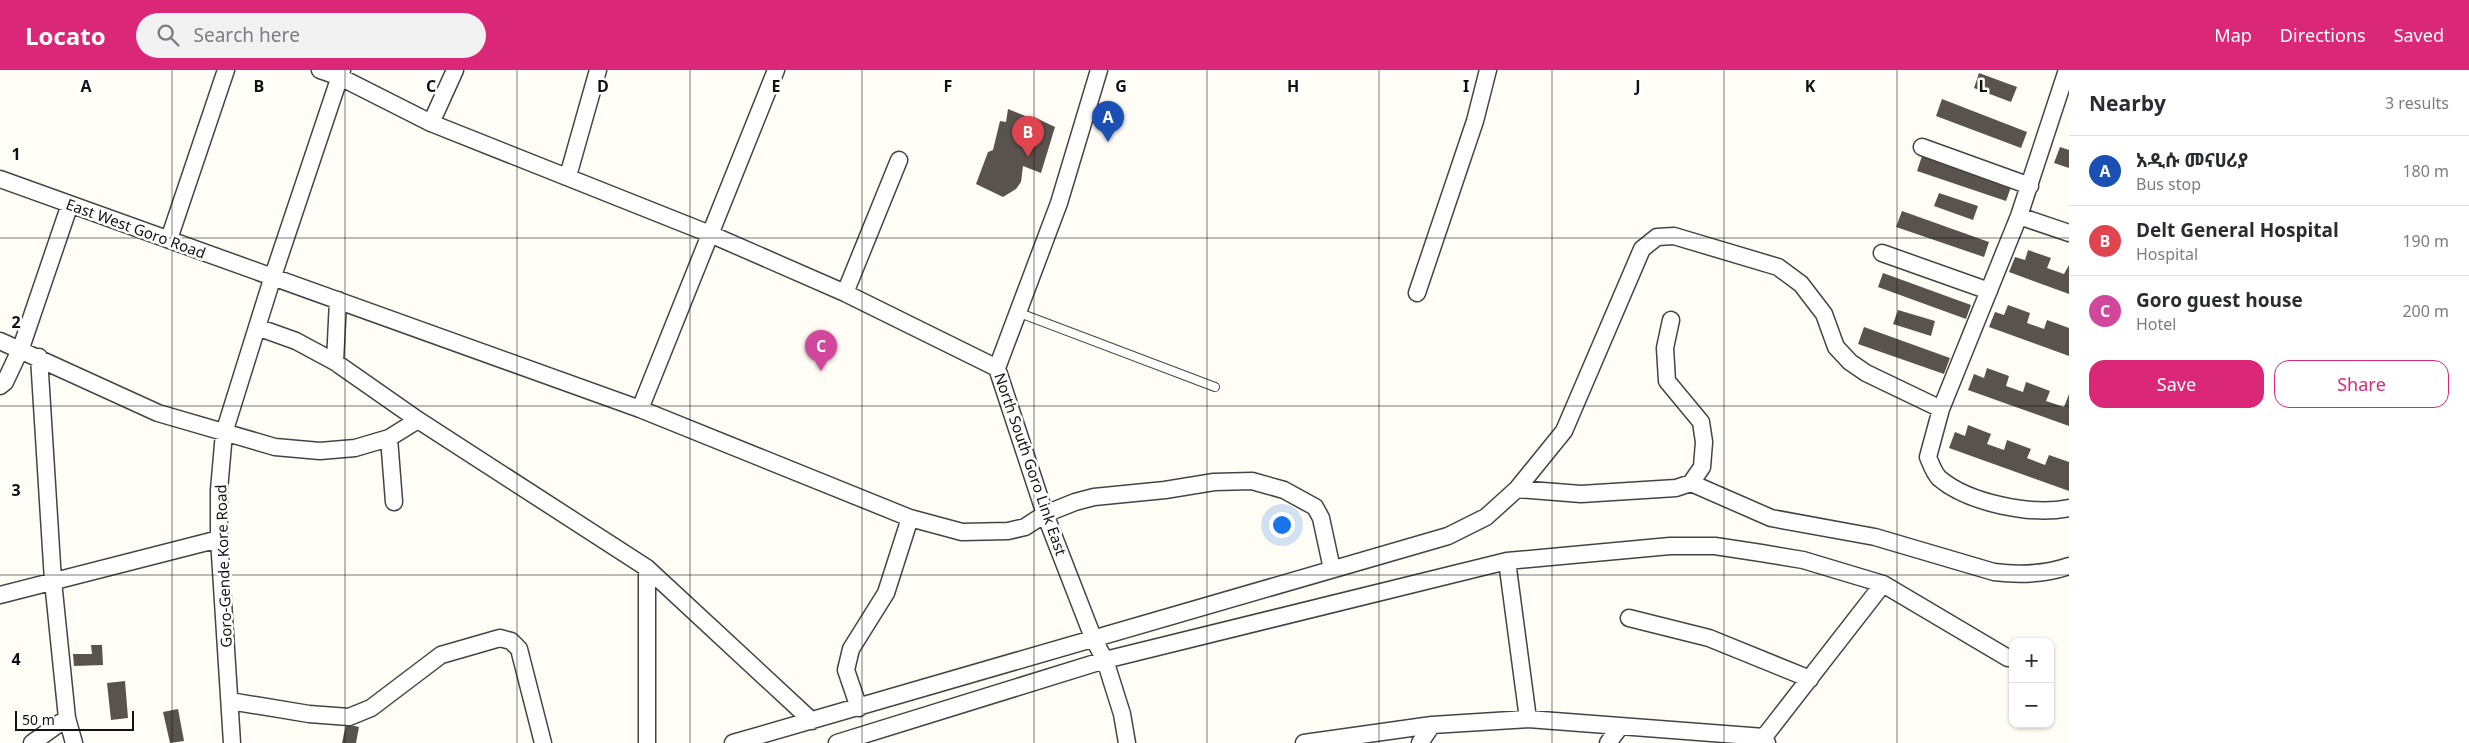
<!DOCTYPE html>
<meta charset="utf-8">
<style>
body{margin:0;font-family:Georgia,"Noto Sans Ethiopic",serif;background:#f2f2f3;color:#2b2b33}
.controls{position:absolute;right:15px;bottom:15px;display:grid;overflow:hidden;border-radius:10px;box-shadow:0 1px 4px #0004}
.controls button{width:45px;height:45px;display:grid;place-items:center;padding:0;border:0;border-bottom:1px solid #e1e1e2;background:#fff;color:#2b2b33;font:25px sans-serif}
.scale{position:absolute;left:15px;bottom:12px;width:119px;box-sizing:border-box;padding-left:5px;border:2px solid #111;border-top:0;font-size:14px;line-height:18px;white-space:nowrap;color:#111;-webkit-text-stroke:4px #fff;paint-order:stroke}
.you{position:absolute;left:1281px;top:454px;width:18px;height:18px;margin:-12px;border:4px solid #fff;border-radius:50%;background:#1a73e8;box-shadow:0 0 0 8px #1a73e833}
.badge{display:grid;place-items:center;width:32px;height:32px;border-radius:50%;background:#db2777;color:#fff;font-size:16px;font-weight:700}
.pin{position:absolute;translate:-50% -41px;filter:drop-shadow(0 1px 2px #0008)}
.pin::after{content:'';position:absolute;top:26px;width:18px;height:15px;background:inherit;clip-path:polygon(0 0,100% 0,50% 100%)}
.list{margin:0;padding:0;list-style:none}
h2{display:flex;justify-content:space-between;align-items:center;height:65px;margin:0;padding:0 20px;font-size:21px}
h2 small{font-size:16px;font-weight:400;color:#7c7c81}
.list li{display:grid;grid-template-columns:32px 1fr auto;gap:15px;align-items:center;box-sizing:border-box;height:70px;padding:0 20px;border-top:1px solid #e1e1e2}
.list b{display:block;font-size:19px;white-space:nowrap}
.list p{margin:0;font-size:16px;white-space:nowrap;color:#7c7c81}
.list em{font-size:16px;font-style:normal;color:#7c7c81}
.actions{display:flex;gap:10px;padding:15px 20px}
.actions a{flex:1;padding:11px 0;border:1px solid #db2777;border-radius:15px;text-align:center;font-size:18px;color:#db2777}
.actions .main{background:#db2777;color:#fff}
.icon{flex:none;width:28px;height:28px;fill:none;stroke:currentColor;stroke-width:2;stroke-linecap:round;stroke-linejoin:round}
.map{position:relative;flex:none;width:2069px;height:673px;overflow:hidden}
header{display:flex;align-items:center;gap:30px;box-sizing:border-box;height:70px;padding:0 25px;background:#db2777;color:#fff}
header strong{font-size:24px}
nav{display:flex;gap:28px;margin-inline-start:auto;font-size:18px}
.search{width:350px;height:45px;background:#f2f2f3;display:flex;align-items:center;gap:12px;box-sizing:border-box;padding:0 18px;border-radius:28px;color:#7c7c81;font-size:19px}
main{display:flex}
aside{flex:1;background:#fff}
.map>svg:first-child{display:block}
.building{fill:#5a524d}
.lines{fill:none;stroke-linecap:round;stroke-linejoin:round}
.service-casing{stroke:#444;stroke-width:10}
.minor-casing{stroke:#444;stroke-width:19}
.service{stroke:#fff;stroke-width:8}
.minor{stroke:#fff;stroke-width:16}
.grid{fill:none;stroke:#111;stroke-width:1;stroke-opacity:0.55}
.labels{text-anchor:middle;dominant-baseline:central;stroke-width:5;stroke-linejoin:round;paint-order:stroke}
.street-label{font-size:15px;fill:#111;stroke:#fff}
.grid-label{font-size:16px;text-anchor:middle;font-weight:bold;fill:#111;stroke:#fff;stroke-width:5;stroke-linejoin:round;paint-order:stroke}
</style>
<header>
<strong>Locato</strong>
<div class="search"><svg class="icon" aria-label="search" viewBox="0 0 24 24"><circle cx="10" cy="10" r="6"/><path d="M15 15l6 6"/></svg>Search here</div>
<nav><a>Map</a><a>Directions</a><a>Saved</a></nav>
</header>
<main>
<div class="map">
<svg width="2069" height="673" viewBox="0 0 2069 673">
<rect width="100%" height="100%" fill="#fffdf5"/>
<path class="building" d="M1979,3L2017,17L2011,32L1974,18Z
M1942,29L2027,62L2021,78L1936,46Z
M1008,39L1028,47V59L1034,47L1055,57L1041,103L1023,96L1021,112L1016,119L1003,127L976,114L988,82L993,80L1000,51L1006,52Z
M2060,77L2069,80V98L2054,93Z
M1922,86L2011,117L2006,131L1917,101Z
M1939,123L1978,136L1973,150L1934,136Z
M1902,141L1989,172L1984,187L1896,157Z
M2028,180L2051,188L2047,198L2064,204L2069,195V224L2009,202L2015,187L2025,190Z
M1883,203L1971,235L1966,249L1878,217Z
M2008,235L2030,243L2027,253L2044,259L2047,250L2069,258V286L1989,257L1995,242L2004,245Z
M1898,240L1935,251L1931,266L1893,254Z
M1864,257L1950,288L1944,304L1858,274Z
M1987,298L2009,306L2006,316L2023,322L2026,312L2050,321L2046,331L2064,337L2069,324V356L1968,320L1974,304L1984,308Z
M1968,355L1991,364L1987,374L2004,380L2007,370L2031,379L2027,388L2045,395L2049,385L2069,392V421L1949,378L1955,362L1965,366Z
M91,575H102L103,595L74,596L73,584H92Z
M125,611L128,648L111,650L107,613Z
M178,639L184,671L170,673L163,642Z
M346,654L359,657L356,673H342Z"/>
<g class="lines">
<g class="service-casing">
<path id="service" d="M1017,242L1215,317"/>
</g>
<g class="minor-casing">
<path id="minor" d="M320,0L340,7L431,53L710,164L845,223L997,298
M1099,0L1059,133L997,298L1045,444L1094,570L1105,590L1122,644L1127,673
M2067,0L2019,146L1941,339L1928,387C1931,394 1934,403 1939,408C1968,433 2032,446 2069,438
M431,53L455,0
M1922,77L2030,116
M568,106L598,0
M0,109L640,339L910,448L962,462L1008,461L1025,457L1045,444L1075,432L1094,427L1165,420L1214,412L1252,411L1284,420L1315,437L1321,448L1332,499
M2019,146L2069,163
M169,169L226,0
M1882,183L1989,221
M845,223L899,90
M1417,223L1475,51L1488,0
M257,257L296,271L335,292L418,350L647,498L812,651
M0,271L158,343L275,377L320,381L355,378L389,368L418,350
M39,287L53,511L67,648L74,673
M335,292L338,230
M0,316L5,312L21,278L70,134
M640,339L776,0
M389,368L394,432
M1691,413L1771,448L1875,467L1994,502C2018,505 2046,504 2069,496
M1517,419L1581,424L1676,418L1691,413L1702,397L1704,372L1701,352L1667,311L1665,278L1671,250
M1507,491L1528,649
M647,498V673
M0,525L219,469
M1629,548L1709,568L1810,609
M230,631L309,644L349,647L371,638L441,585L500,568L511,571L519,579L543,673
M859,638L846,600L851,579L886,523L910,448
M1764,667L1883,514
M32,673L67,648
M232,673L219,469V420L224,363L273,206L342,0
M733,673L1448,466L1486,447L1517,419L1564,361L1642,179L1657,167L1674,166L1778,197L1801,214L1824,244L1836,277L1850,292L1866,303L1941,339
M837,673L1105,590L1507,491L1670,476H1715L1761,483L1803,490L1883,514L2008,588
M1304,673L1432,655L1528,649L1764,667L1767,673
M1420,673L1432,655
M1608,673L1620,657"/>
</g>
<use href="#service" class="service"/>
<use href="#minor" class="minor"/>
</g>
<path class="grid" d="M172,0V673M345,0V673M517,0V673M690,0V673M862,0V673M1034,0V673M1207,0V673M1379,0V673M1552,0V673M1724,0V673M1897,0V673M0,168H2069M0,336H2069M0,505H2069"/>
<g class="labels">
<g class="street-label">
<text transform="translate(136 158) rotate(20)">East West Goro Road</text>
<text transform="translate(1031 394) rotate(71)">North South Goro Link East</text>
<text transform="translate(223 496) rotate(-92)">Goro-Gende Kore Road</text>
</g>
</g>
<g class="grid-label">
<text x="86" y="22">A</text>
<text x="259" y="22">B</text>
<text x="431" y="22">C</text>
<text x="603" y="22">D</text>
<text x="776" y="22">E</text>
<text x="948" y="22">F</text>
<text x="1121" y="22">G</text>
<text x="1293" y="22">H</text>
<text x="1466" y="22">I</text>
<text x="1638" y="22">J</text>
<text x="1810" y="22">K</text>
<text x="1983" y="22">L</text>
<text x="16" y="90">1</text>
<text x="16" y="258">2</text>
<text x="16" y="426">3</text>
<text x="16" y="595">4</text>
</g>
</svg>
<div class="controls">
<button>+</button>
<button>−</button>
</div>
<div class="scale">50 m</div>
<div class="you"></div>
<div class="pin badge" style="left:1108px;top:72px;background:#1a4fb4">A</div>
<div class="pin badge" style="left:1028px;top:87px;background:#e0444e">B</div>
<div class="pin badge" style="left:821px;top:301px;background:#d1479c">C</div>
</div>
<aside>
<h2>Nearby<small>3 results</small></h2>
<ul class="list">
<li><span class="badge" style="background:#1a4fb4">A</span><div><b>አዲሱ መናሀሪያ</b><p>Bus stop</p></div><em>180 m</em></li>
<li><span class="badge" style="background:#e0444e">B</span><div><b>Delt General Hospital</b><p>Hospital</p></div><em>190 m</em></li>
<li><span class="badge" style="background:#d1479c">C</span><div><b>Goro guest house</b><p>Hotel</p></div><em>200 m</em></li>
</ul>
<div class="actions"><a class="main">Save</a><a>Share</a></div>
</aside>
</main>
